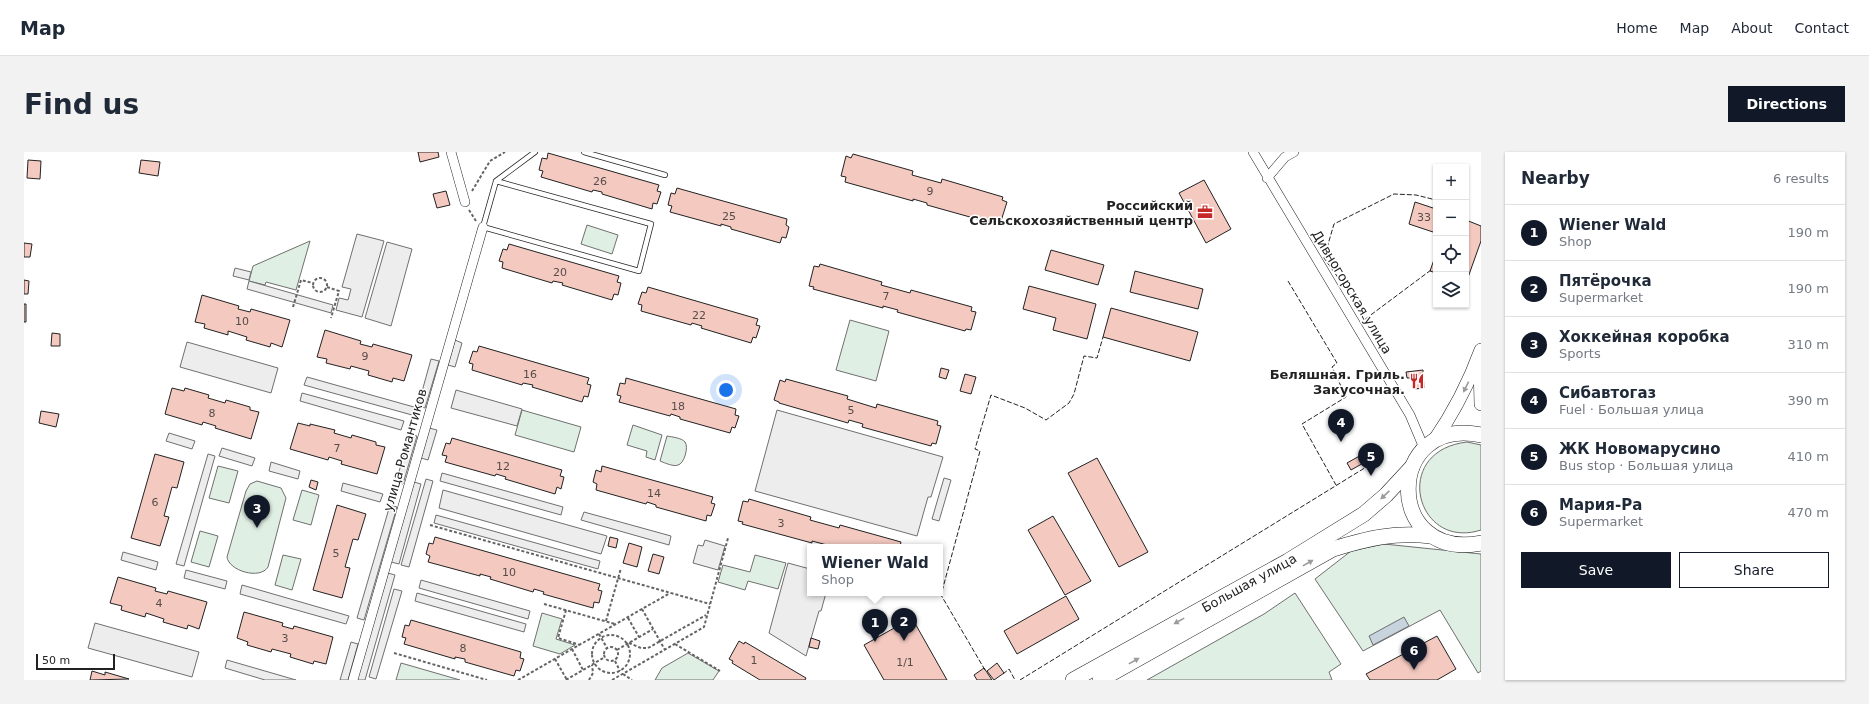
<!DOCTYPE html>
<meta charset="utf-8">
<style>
body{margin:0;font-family:"DejaVu Sans",sans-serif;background:#f2f2f3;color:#1f2937}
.controls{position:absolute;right:12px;top:12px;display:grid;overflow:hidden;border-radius:0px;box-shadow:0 1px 3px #0004}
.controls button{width:36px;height:36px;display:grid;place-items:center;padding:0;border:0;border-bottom:1px solid #e0e1e3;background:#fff;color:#1f2937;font:20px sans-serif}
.scale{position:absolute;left:12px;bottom:10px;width:79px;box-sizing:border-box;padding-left:4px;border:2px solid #222;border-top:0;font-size:11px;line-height:14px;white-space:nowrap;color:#222;-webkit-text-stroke:3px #fff;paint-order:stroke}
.you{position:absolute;left:702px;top:238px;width:14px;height:14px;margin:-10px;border:3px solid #fff;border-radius:50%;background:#1a73e8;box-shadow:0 0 0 6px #1a73e833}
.badge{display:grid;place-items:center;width:26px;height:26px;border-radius:50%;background:#111827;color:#fff;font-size:13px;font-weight:700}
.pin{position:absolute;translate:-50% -33px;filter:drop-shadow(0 1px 2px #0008)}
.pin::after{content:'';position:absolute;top:21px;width:14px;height:12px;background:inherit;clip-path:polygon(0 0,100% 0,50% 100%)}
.popup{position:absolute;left:783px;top:392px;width:136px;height:52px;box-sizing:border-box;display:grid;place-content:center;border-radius:0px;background:#fff;filter:drop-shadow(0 1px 3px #0005);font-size:13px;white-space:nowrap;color:#747a83}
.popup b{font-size:15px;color:#1f2937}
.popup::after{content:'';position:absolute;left:50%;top:100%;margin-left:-8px;border:8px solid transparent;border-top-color:#fff}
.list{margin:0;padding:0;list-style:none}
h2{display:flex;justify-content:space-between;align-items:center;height:52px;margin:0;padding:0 16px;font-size:17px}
h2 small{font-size:13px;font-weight:400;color:#747a83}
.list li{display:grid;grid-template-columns:26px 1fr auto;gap:12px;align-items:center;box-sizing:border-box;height:56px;padding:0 16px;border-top:1px solid #e0e1e3}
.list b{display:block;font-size:15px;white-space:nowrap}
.list p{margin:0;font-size:13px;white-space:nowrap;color:#747a83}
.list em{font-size:13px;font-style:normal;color:#747a83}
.actions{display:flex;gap:8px;padding:12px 16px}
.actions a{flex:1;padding:9px 0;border:1px solid #111827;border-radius:0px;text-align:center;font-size:14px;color:#111827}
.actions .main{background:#111827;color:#fff}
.icon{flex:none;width:22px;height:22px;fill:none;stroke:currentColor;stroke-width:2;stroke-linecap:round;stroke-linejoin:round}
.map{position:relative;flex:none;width:1457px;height:528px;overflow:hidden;border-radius:0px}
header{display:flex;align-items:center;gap:24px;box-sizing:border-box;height:56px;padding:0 20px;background:#fff;border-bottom:1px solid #e0e1e3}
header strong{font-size:19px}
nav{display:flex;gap:22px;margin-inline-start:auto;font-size:14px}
.intro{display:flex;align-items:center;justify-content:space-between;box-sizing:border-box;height:96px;padding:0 24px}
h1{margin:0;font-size:28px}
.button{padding:10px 18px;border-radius:0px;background:#111827;color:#fff;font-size:14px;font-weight:700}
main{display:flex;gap:24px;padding:0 24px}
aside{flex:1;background:#fff;border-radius:0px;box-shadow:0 1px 3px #0004}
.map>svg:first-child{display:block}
.green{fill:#e0efe3;stroke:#6f6f6f}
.parking{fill:#ededed;stroke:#6f6f6f}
.water{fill:#c7d3dd;stroke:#6f6f6f}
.building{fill:#f3c9c0;stroke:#222}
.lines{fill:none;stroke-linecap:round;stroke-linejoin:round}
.service-casing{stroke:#222;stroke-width:6}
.minor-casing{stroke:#222;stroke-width:10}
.secondary-casing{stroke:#222;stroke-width:14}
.primary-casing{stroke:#222;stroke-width:16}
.path{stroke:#646464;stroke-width:2;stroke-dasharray:3 2;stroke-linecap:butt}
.service{stroke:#fff;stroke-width:4.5}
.minor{stroke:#fff;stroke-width:9}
.secondary{stroke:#fff;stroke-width:13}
.primary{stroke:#fff;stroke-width:15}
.fence{stroke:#222;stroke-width:1;stroke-dasharray:5 2;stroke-linecap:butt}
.oneway{fill:#9c9c9c}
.labels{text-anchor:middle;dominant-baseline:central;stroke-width:3;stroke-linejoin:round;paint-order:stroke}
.number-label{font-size:11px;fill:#564c4a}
.poi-label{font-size:13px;font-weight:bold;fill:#222;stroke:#fff;text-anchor:end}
.street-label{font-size:13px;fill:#222;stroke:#fff}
</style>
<header>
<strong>Map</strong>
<nav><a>Home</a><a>Map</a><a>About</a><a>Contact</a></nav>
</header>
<div class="intro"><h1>Find us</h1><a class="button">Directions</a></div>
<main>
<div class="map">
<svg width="1457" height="528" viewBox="0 0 1457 528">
<rect width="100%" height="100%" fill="#fff"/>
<path class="green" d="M563,73L594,83L588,102L557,92Z
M286,89L272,138L242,130L241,133L225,129L229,114Z
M826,168L865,179L852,229L812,218Z
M498,258L557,275L550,300L491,283Z
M609,273L638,283L631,308L622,305L623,299L603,293Z
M643,284C648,285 658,286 661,290C665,295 660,312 654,313C650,315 641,311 636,309Z
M1443,290L1457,293V378C1392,399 1366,299 1443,290Z
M194,314L214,319L205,351L185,346Z
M233,329L257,336L262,346L244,415C236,428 205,419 203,405L222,339L226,332Z
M278,338L295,343L287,373L269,368Z
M176,379L194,384L185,415L167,410Z
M1360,392L1457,402V519L1454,521L1416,458L1339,499L1291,427L1327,399Z
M259,403L277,407L268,438L251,433Z
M731,403L762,411L754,437L724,429L721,438L694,430L699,413L726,420Z
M1271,441L1317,512L1305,520L1308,528H1123L1240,462Z
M518,461L538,467L532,487L551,493L536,502L509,494Z
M664,501L695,519L689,528H631L638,516Z
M377,511L436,528H372Z"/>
<path class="parking" d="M333,82L360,89L338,165L312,158L315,146L324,148L327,137L318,135Z
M363,90L388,97L367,174L341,166Z
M211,116L227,120L225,128L209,124Z
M225,129L309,153L307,161L223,137Z
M431,188L438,191L431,215L424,213Z
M163,190L254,216L247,241L156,215Z
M407,207L415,209L401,256L394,254Z
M283,225L390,255L388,263L280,233Z
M432,238L498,257L493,274L427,256Z
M278,241L380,269L377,278L276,249Z
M753,258L919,305L907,345H904L893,384L731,339Z
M405,276L413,278L404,308L397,306Z
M145,281L171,289L168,297L142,289Z
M386,282L393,284L379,332L372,330Z
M198,296L231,306L228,314L195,304Z
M184,302L191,304L160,414L152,412Z
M247,310L276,319L274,327L245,319Z
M418,321L539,355L537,363L416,329Z
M920,326L927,328L915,369L908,367Z
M402,327L409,329L385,415L377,413Z
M390,330L397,332L375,412L367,410Z
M319,331L359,342L356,350L317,339Z
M419,338L583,384L577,402L415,356Z
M366,353L373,355L340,468L333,466Z
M560,360L647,384L645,393L557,368Z
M412,363L576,409L574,417L410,371Z
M681,388L701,394L694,418L669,411L674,393L679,394Z
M99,400L134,410L132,418L97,408Z
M764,411L786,417V441H802L797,459H795L782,504L745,481Z
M162,418L203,429L201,437L160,426Z
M364,421L371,423L341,528H333Z
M397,428L506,459L504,467L395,436Z
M218,433L325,464L322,472L216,442Z
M370,437L378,439L352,527L345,525Z
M393,441L502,472L500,480L391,449Z
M71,471L175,500L168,525L64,496Z
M327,490L334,492L324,528H316Z
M203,508L272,528H241L201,516Z"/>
<path class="water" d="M1380,465L1385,474L1349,493L1345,484Z"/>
<path class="building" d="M394,0H414L415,5L396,10Z
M524,1L635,33L633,39L637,40L633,52L629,51L628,57L578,42V40L569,38L568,40L517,25L519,19L515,18L518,6L523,7Z
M829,2L889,19L888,23L917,31L918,27L979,45L978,48L983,50L977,69L972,68L971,72L903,53V51L889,47V49L821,30L822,25L817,24L822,4L827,6Z
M4,8L17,9L16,27L3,26Z
M117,8L136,10L134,24L115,21Z
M1180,28L1207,77L1182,91L1155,41Z
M653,36L763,67L762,73L765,75L762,86L758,85L756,91L707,77V75L697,72V74L646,60L648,54L644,53L647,41L651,42Z
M422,39L426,53L413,56L409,42Z
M1391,50L1412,57V81L1385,72Z
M1442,68L1457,74V89L1442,131Z
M0,91L8,92L6,105H0Z
M485,92L595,124L593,130L597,131L594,143L590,142L588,148L538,133L539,131L529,129L528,131L478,116L479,110L475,109L479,97L483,98Z
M1027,98L1080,113L1074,133L1021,118Z
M1412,102V121L1406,119Z
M796,112L858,130L857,133L886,141L887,138L948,155L947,159L952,160L947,178L942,177L941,179L873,160L874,158L859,154V156L789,137L790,135L785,134L790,114L795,115Z
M1111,119L1179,137L1174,157L1106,140Z
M0,128L5,129L4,142H0Z
M1005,134L1072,152L1063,187L1029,178L1032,166L999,157Z
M624,135L734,167L732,173L736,174L732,186L729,185L727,191L677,176L678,174L668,171L667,173L617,159L618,153L614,152L618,140L622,141Z
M178,143L215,154L214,157L226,160L227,157L266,168L258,195L247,191L246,195L222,188L223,185L204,179V183L180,176L181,172L171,170Z
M0,152H2V170H0Z
M1087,156L1174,180L1166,209L1079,185Z
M301,178L337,189L336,192L348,195L349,192L388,203L380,229L369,226L368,230L344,223L345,219L327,214L326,217L302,211L303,207L293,205Z
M28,181L36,182V194H27Z
M455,194L565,226L563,232L567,233L564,245L560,244L558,250L508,235L509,233L499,231L498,233L448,218L449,212L445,211L449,199L453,200Z
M917,216L925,218L922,227L915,225Z
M1399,218L1400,236L1391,237L1390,226H1383L1382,220Z
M941,222L952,225L947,242L936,239Z
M602,226L712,257L711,263L715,264L711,276L708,275L706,281L656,267V265L647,262L646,264L595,250L597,244L593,243L596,231L601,232Z
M762,227L824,244L823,247L852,256L853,252L914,269L913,273L917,274L912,292L908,291L907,294L838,275L839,272L825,268L824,271L755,251V250L750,248L756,228L761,230Z
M148,236L160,239L161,236L185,243L184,246L201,251L202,248L226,255V258L235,260L227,287L191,276L192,274L179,270L178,273L141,262Z
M17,259L35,262L32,275L15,271Z
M274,271L286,274V272L311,278L310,281L327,286L328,283L352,290V293L361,295L353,322L317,312L318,309L305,305L304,308L266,297Z
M428,286L538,318L536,324L540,325L537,337L533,335L531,342L481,327L482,325L472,322L471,324L421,310L423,304L418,303L422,291L426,292Z
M131,302L160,310L153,336L148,335L140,364L145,365L136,394L107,386Z
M1339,302L1343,309L1327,318L1323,311Z
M1073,306L1124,400L1095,415L1044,321Z
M578,314L689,345L687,351L691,352L687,364L683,363L682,369L632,355V353L623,350L622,352L572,338L573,332L569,330L572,318L577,320Z
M287,328L294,330L292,338L285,335Z
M725,347L787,365L786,368L815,376L816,373L877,390L876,394L881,395H802L803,393L788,389V391L718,372L719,370L714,369L719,349L724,350Z
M313,353L342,362L334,388L329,387L321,415L326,416L318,446L289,438Z
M1029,364L1067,429L1041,443L1004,378Z
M411,385L576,432L574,438L578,439L575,451L570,450L569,456L519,442L520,440L510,437L509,440L466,427L467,425L456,422V424L404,410L406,404L402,402L405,391L409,392Z
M586,385L594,387L592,396L584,394Z
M605,391L618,395L613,415L599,411Z
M629,402L640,405L635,422L624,419Z
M94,425L132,436L131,439L143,442L144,439L183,450L175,477L164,473L163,477L139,470L140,467L122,461L121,465L97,458L98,454L86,451Z
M1042,444L1055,467L993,502L980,479Z
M220,460L259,471L258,474L269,477L270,474L309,485L302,512L290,509L289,512L266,505L267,502L248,497L247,500L223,493L224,490L213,486Z
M888,466L923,528H860L840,493Z
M387,468L497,500L496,506L500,507L496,519L492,518L490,524L441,510V507L431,505V507L380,492L382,486L378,485L381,473L385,474Z
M1413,484L1432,517L1413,528H1346L1342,522Z
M787,486L796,489L794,497L785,495Z
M715,489L720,492L721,490L782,526L781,528H736L708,511L709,509L705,507Z
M973,511L980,521L970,528L963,519Z
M960,516L968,528H953L950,523Z
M68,519L81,523V520L105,527L66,528Z"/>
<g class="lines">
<g class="service-casing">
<path id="service" d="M560,0L641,23
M472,29L627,72L615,119L459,75Z
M472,29L511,0"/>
</g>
<g class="minor-casing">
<path id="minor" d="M427,0L441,50
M1229,0L1386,263L1400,296
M1243,26L1261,5L1270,0
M329,528L459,75"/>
</g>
<g class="secondary-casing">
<path id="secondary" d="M1456,212L1457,252
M1410,289C1430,260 1445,231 1457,198"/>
</g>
<g class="primary-casing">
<g id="primary">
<path d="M1457,283C1361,263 1359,410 1457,391"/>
<path id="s1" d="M1049,528L1264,409L1340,362L1362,343L1388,315"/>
<path d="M1076,528L1309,397C1345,386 1370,380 1407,384"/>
</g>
</g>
<path class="path" d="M448,39L466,9L481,0
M445,58L452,69
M289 133a7 7 0 1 1 14 0a7 7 0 1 1-14 0Z
M303,135L315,139L307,166
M269,155L277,128L289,131
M406,373L686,452
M520,452L591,472
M618,457L641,498
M542,458L534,486L556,493
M604,466L615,485
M582,469L597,416
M575,482L583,496
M568 502a19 19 0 1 1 38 0a19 19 0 1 1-38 0Z
M605,491L617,496H624L682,463
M651,492L696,519
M580 502a7 7 0 1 1 14 0a7 7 0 1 1-14 0Z
M548,497L559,518
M593,498L629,477
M370,501L463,528
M531,507L543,528
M591,509L596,519
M599,522L608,528
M494,528L646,441
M542,528L581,505
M565,528L569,521L568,513
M588,528L680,475L704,386"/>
<use href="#service" class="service"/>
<use href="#minor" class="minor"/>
<use href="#secondary" class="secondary"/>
<use href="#primary" class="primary"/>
<path class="fence" d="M1407,118L1340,168L1331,149L1300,106L1310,72L1370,42L1392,43L1412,48
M1264,129L1313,211L1308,215L1322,245L1278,272L1312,333
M961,518L917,443L956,299L951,297L967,243L1001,256L1022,268L1045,251L1050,242L1060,204L1073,206L1079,185
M979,522L985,517L991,528
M996,528L1352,309"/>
</g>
<defs><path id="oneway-solid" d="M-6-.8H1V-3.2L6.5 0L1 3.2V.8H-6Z"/></defs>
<g class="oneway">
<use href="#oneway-solid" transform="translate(1442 235) rotate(116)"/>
<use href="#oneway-solid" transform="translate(1361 343) rotate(137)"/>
<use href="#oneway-solid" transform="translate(1284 411) rotate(-29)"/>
<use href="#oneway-solid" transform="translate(1155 469) rotate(151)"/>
<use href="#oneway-solid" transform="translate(1110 509) rotate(-29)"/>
</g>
<defs>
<g id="office-bare" transform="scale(1.2)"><path d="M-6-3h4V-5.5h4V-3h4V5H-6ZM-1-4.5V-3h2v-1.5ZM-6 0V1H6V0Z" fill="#c62828" stroke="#fff" stroke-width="2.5" paint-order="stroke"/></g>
<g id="restaurant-bare" transform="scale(1.2)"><path d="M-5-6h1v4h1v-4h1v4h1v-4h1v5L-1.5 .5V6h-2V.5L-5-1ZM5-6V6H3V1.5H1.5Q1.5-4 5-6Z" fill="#c62828" stroke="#fff" stroke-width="2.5" paint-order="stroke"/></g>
</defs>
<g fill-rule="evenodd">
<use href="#office-bare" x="1181" y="60"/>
<use href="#restaurant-bare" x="1393" y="229"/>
</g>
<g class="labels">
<g class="number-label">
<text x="576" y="29">26</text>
<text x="906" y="39">9</text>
<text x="705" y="64">25</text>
<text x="1400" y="65">33</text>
<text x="536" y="120">20</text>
<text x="862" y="144">7</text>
<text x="675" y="163">22</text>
<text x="218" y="169">10</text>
<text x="341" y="204">9</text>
<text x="506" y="222">16</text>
<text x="654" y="254">18</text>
<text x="827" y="258">5</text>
<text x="188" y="261">8</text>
<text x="313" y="296">7</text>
<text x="479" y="314">12</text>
<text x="630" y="341">14</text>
<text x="131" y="350">6</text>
<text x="757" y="371">3</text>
<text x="312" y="401">5</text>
<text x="485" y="420">10</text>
<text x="135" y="451">4</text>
<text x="261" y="486">3</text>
<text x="439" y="496">8</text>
<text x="730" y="508">1</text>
<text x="881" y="510">1/1</text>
</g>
<g class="poi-label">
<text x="1169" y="53">Российский<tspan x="1169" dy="15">Сельскохозяйственный центр</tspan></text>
<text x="1381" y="222">Беляшная. Гриль.<tspan x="1381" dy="15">Закусочная.</tspan></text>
</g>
<g class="street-label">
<text transform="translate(1328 140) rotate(59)">Дивногорская улица</text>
<text transform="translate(381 298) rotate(-74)">улица Романтиков</text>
<text stroke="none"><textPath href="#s1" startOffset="201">Большая улица</textPath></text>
</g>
</g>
</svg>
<div class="controls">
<button>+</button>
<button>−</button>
<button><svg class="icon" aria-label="locate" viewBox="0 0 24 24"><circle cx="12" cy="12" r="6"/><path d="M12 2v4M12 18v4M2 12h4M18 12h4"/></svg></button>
<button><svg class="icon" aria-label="layers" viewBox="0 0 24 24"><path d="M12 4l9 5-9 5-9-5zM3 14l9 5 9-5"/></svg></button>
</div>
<div class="scale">50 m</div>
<div class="you"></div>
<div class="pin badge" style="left:851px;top:490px">1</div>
<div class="popup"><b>Wiener Wald</b>Shop</div>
<div class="pin badge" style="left:880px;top:489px">2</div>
<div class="pin badge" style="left:233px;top:376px">3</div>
<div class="pin badge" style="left:1317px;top:290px">4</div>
<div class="pin badge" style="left:1347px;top:324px">5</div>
<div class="pin badge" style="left:1390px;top:518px">6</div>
</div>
<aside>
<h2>Nearby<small>6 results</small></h2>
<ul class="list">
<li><span class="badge">1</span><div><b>Wiener Wald</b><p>Shop</p></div><em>190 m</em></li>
<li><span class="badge">2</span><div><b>Пятёрочка</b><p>Supermarket</p></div><em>190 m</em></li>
<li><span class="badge">3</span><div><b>Хоккейная коробка</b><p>Sports</p></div><em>310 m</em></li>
<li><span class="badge">4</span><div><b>Сибавтогаз</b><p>Fuel · Большая улица</p></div><em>390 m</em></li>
<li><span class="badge">5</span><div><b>ЖК Новомарусино</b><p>Bus stop · Большая улица</p></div><em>410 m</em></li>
<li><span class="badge">6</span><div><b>Мария-Ра</b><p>Supermarket</p></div><em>470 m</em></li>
</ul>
<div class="actions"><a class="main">Save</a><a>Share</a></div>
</aside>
</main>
